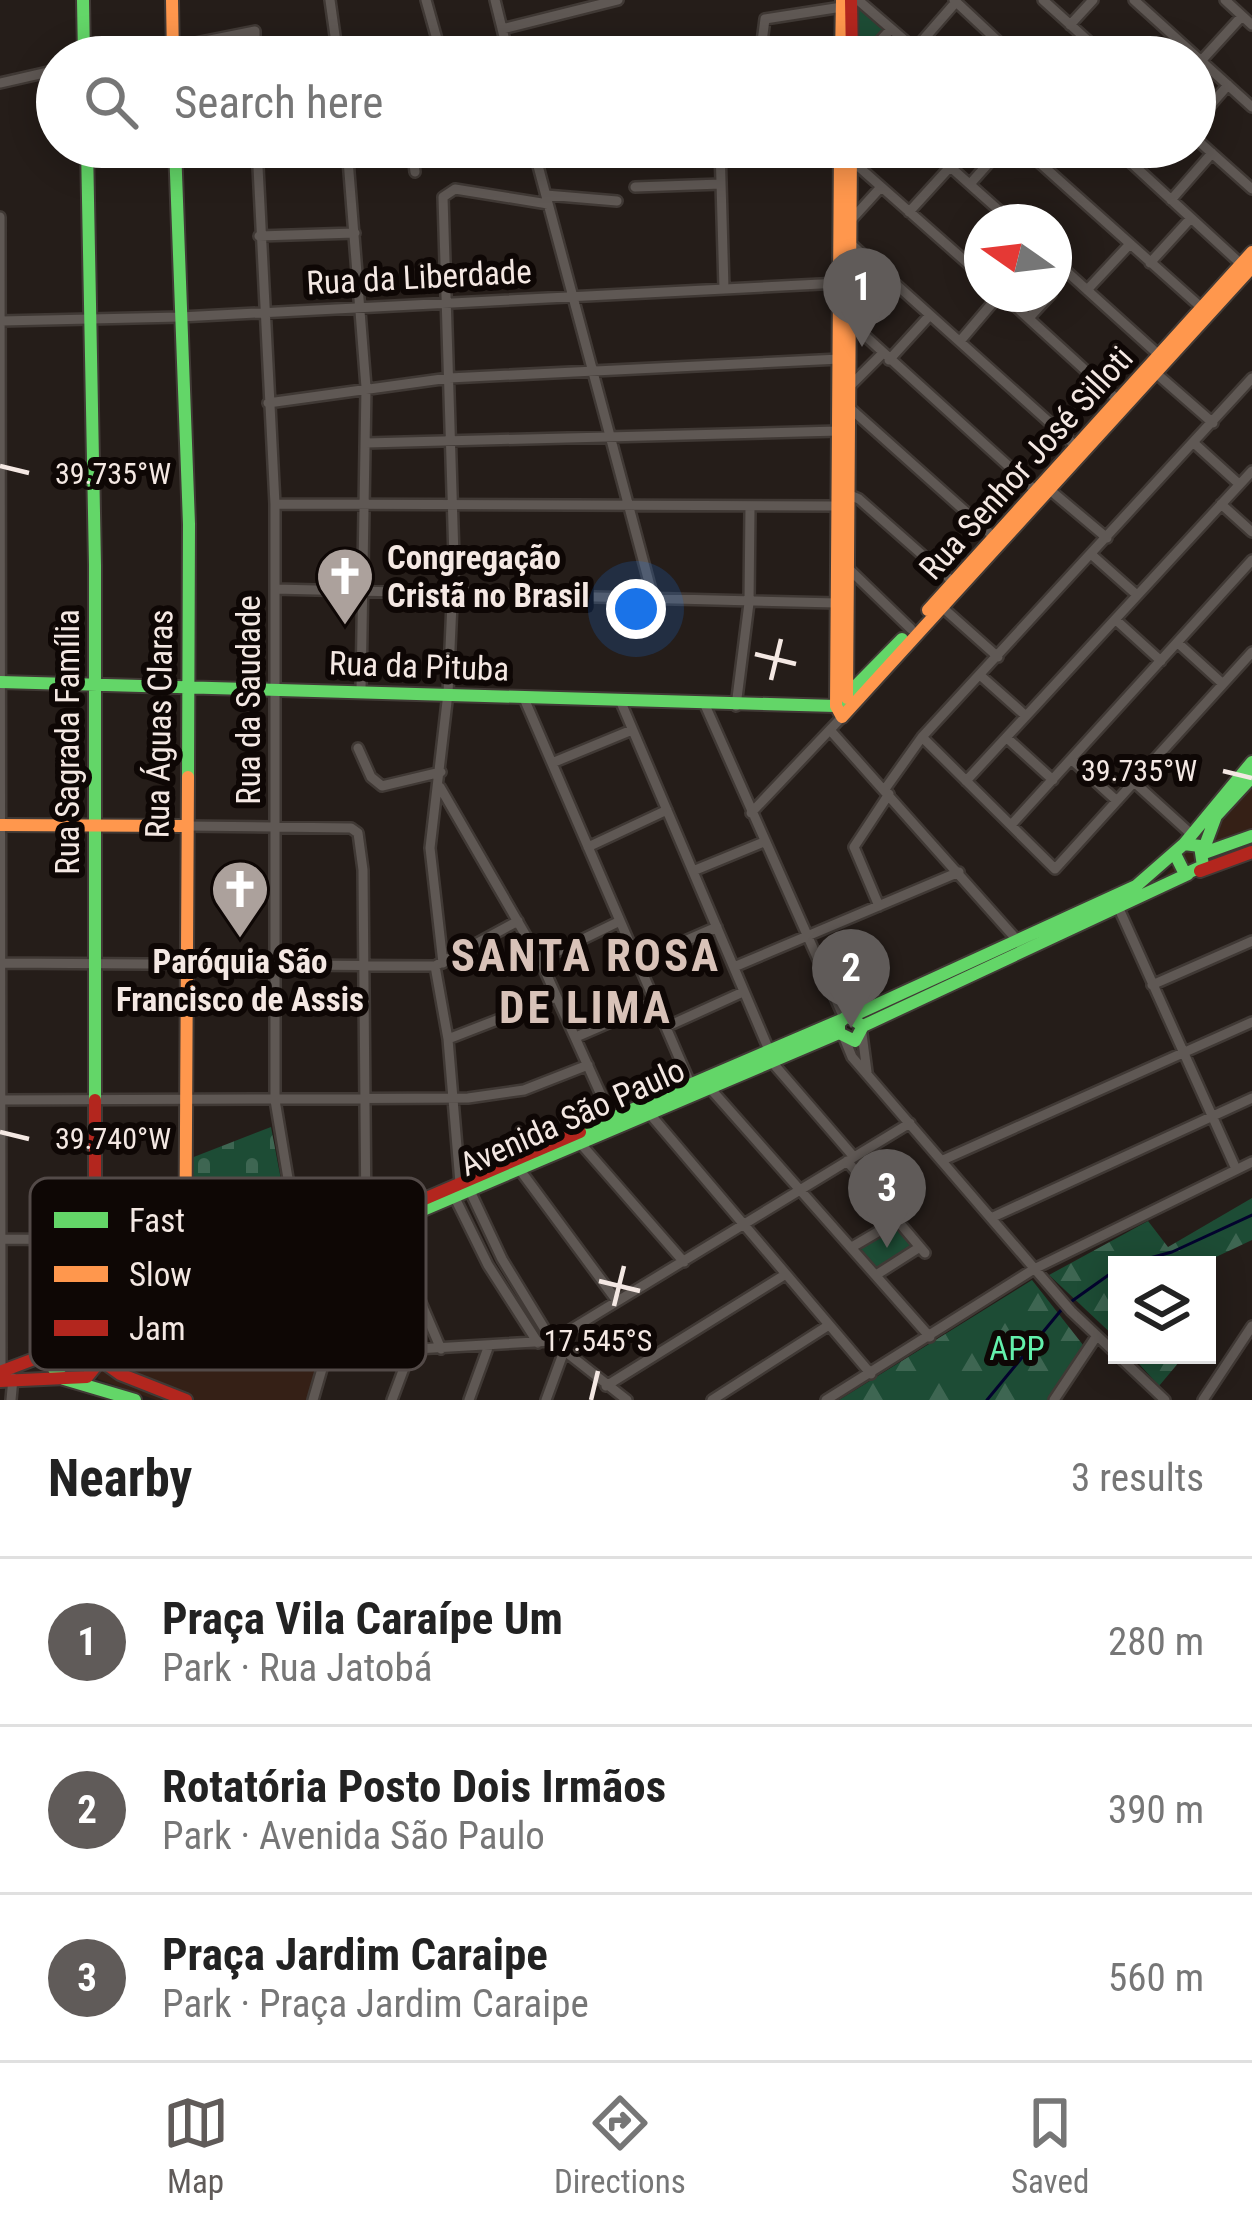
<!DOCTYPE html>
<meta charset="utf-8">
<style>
body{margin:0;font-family:"Roboto Condensed",sans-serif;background:#f2f2f2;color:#222}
.controls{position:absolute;right:36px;bottom:36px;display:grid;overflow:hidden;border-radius:0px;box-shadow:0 6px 30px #0003}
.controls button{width:108px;height:108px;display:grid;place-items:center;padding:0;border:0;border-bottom:3px solid #e0e0e0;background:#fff;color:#222;font:60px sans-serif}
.compass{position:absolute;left:964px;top:204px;width:108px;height:108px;border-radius:50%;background:#fff;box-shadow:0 6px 30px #0003;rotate:284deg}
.you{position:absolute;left:636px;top:609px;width:42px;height:42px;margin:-30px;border:9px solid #fff;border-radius:50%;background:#1a73e8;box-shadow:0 0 0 18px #1a73e833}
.badge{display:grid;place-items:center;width:78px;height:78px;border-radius:50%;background:#605b59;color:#fff;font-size:39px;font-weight:700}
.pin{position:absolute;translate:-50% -99px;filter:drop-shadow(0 3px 6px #0008)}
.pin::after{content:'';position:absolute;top:63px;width:42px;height:36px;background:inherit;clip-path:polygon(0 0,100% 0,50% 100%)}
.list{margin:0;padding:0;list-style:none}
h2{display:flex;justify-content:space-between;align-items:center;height:156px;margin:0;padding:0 48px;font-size:51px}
h2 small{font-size:39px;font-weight:400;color:#767676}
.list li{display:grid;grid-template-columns:78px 1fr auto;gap:36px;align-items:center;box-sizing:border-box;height:168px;padding:0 48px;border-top:3px solid #e0e0e0}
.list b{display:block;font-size:45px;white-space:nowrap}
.list p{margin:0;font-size:39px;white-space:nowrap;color:#767676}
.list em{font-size:39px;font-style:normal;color:#767676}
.icon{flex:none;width:66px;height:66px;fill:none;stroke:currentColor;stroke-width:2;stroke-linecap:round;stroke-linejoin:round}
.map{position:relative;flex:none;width:1252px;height:1400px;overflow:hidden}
.search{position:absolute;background:#fff;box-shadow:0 6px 30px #0003;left:36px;right:36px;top:36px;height:132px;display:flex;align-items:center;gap:30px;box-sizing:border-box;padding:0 42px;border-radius:66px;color:#767676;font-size:45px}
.sheet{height:660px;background:#fff}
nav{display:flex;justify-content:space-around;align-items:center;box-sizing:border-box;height:168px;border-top:3px solid #e0e0e0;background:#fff;font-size:33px;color:#767676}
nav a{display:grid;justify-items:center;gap:6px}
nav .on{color:#605b59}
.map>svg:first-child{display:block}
.built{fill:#352016}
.forest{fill:url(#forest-firs)}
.cemetery{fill:url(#cemetery-stones)}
.park{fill:#1d4c35}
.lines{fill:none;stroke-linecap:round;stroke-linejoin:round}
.stream{stroke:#03032e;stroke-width:3}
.street-casing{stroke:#403935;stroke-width:14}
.fast-casing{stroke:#403935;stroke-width:16}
.slow-casing{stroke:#403935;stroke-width:16}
.jam-casing{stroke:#403935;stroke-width:16}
.street{stroke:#5f5854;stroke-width:9}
.fast{stroke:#63d668;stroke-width:12}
.slow{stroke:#ff974d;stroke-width:12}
.jam{stroke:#b3261e;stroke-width:12}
.ticks{fill:none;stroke:#f4e8e3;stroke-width:4.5}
.labels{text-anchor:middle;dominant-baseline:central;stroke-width:12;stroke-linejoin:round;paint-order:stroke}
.street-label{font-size:33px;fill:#f4e8e3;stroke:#0e0705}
.poi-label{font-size:33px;font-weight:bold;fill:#f4e8e3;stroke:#0e0705;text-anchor:start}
.park-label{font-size:33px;fill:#63f0ac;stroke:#0e0705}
.district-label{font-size:45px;font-weight:bold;letter-spacing:3px;fill:#d8c2b8;stroke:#0e0705}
.key{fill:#0e0705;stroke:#534a48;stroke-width:3}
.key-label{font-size:33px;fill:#f4e8e3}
.ticks-label{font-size:30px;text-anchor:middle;fill:#f4e8e3;stroke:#0e0705;stroke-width:12;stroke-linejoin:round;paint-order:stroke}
</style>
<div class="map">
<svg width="1252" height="1400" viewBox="0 0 1252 1400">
<defs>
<pattern id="forest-firs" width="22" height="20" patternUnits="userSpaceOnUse" patternTransform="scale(3)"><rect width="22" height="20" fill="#1d4c35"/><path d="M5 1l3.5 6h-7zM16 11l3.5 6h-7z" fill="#3e6652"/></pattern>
<pattern id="cemetery-stones" width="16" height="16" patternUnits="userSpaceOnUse" patternTransform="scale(3)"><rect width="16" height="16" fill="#1d4c35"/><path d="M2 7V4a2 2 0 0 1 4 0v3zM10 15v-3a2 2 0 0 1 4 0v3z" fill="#3e6652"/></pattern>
</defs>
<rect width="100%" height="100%" fill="#251d19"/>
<path class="built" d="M1252,776V842L1165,876Z
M308,1252L338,1311L311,1400H156L98,1379L101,1344Z"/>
<path class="forest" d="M1252,1198V1240L1199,1265H1117V1339L1049,1275L1148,1221L1168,1247Z
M1032,1280L1087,1350L1051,1400H839Z
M1131,1355H1185L1159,1386Z"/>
<path class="cemetery" d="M271,1127L293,1243L192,1289L186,1160Z"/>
<path class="park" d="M854,2L887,29L862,57H858Z
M896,1226L913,1248L877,1269L860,1248Z"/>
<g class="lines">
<path class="stream" d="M1124,1265L1172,1252L1252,1215
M1072,1301L1117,1269
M987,1400L1062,1309"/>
<g class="street-casing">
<path id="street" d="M330,0L338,57
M426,0L440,50
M495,0L509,57
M858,0L924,57
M954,0L1015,57
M1043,0L1106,57
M1134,0L1252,107
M1225,0L1252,25
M1070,25L1093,0
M502,29L618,0
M719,43V57
M586,48L587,57
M915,49L956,2
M125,57L255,31V57
M760,57L765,19L842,7
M865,57L891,29
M1201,61L1242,16
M0,83L57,70
M1195,123L1228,85
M1195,138L1252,189
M257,147L275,504V1100L300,1251
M347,147L366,387L361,691
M412,147L415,172
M533,147L654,601
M720,147L724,289
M928,147L1012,222
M1022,147L1203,309
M1114,147L1241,264
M851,160L982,276
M536,161L611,147
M970,184L1003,147
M635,187L721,184
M546,195L617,201
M1171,200L1212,153
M909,212L950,167
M0,217L1,1372
M851,220L881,187
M259,236L355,233
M850,243L1078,448
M1054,260L1160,356
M1150,263L1191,218
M1087,290L1129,245
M1002,294L1119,401
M1029,318L1051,294
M1,321L180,317L840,283
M851,323L1036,491
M961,340L1000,294
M889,360L930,315
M1157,374L1213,423
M851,385L883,353
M268,403L449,378L840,359
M851,409L994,537
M366,443L839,431
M1195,444L1239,484
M1050,490L1107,538
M845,493L859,499L953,582
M275,504L839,506
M1221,504L1252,532
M1092,555L1137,595
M850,570L911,629
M275,589L837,603
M942,607L998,657
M1116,620L1161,661
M1178,643L1223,684
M981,676L1026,716
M523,696L690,1083
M620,700L769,1050
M705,705L844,1018
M736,706L749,603L750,507
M830,730L1017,940
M922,737L1055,869L1252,652
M1007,738L1053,780
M358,748L371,777L382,786L441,772
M1072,760L1117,801
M552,763L632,730
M966,781L1252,471
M1134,782L1190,833
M440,787L540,960L611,1117
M885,789L922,737L1252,378
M751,813L842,717
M1012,824L1252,560
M185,826L351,828L358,833L363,870L366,1224
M588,847L667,810
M693,871L764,842
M879,906L854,847L889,794
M1120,911L1236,1169
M540,960L620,921
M639,961L717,927
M0,963L435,966L518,921
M443,963L430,848L448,693L454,558L443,197L455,189L548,204
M435,966L448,1039L460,1183
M734,967L959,872
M1152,985L1252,941
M666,1027L743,992
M862,1034L867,1072
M576,1037L657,1002
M448,1039L556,997
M845,1040L852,1057L1071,1311L1165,1400
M771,1061L854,1157
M709,1087L930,1337
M0,1100L468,1098L524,1090L588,1065
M649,1113L871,1374
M581,1144L684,1262
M943,1160L1252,1022
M847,1161L925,1253
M520,1170L617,1301
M470,1191L502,1259L552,1341L627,1400
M455,1198L488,1265L538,1343
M993,1217L1252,1098
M388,1226L441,1349
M0,1239L184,1241
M852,1247L898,1220
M876,1275L920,1247
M339,1300L364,1355
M210,1301L219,1310L331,1354L552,1341L910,1123
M606,1386L786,1274
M11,1400L13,1378
M313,1400L339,1310L319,1255
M392,1400L410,1352
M469,1400L489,1345
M546,1400L564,1351
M712,1400L829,1325
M826,1400L1034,1269L1252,1162
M1054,1400L1096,1337
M1203,1400L1252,1326"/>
</g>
<g class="fast-casing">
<path id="fast" d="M83,0L84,57
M87,147L95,565V1100
M175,147L189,524L188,777
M0,682L836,706
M836,706L902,639
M1184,844L1252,762
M1203,851L1216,816L1252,777
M1204,853L1252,836
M852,1016L1136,886L1184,844L1200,846L1203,866L1185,874L1175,854
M863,1026L1188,874
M580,1132L841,1020
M376,1230L839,1033V1023L847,1016L863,1026L855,1041L839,1033
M57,1354L54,1369L64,1379L135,1400"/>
</g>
<g class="slow-casing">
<path id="slow" d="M172,0L173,57
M841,57L842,0
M840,147L836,706L842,717L1252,267
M928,610L1252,252
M847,698L851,147
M0,825L185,826
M185,1302L188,777"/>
</g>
<g class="jam-casing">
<path id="jam" d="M851,0L852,57
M1200,871L1252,852
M95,1100V1338
M80,1345L120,1374L186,1400
M0,1372L185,1302L580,1132
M0,1381L87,1377L99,1362L210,1301L376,1230"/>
</g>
<use href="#street" class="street"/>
<use href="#fast" class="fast"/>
<use href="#slow" class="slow"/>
<use href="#jam" class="jam"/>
</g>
<path class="ticks" d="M0,466L29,473M755,654L796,664M771,680L781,639M1223,771L1252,778M0,1132L29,1139M599,1281L640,1291M614,1306L624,1266M591,1400L598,1371"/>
<defs>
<g id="church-pin" transform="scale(3)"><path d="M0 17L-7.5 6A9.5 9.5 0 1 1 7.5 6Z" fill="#aca19c" stroke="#0e0705"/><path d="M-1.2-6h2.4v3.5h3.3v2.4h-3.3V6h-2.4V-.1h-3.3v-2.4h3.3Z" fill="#fff"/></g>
</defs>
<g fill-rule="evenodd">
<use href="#church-pin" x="345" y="576"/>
<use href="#church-pin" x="240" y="889"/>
</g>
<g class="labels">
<g class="street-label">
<text transform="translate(419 277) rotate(-3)">Rua da Liberdade</text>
<text transform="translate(1026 463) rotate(-48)">Rua Senhor José Silloti</text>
<text transform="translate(419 666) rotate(2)">Rua da Pituba</text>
<text transform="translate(248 700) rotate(-90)">Rua da Saudade</text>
<text transform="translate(159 724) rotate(-89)">Rua Águas Claras</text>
<text transform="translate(67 742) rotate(-90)">Rua Sagrada Família</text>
<text transform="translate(572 1117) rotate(-24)">Avenida São Paulo</text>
</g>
<g class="poi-label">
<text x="387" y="557">Congregação<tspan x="387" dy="38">Cristã no Brasil</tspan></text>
<text x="240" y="961" text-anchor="middle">Paróquia São<tspan x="240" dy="38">Francisco de Assis</tspan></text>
</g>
<g class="park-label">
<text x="1017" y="1348">APP</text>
</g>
<g class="district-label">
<text x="586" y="955">SANTA ROSA<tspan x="586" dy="52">DE LIMA</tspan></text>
</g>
</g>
<rect x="30" y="1178" width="396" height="192" rx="18" class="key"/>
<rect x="54" y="1212" width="54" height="16" fill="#63d668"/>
<rect x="54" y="1266" width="54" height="16" fill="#ff974d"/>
<rect x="54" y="1320" width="54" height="16" fill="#b3261e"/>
<g class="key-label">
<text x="129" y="1232">Fast</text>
<text x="129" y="1286">Slow</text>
<text x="129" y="1340">Jam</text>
</g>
<g class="ticks-label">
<text x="113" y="484">39.735°W</text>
<text x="1139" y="781">39.735°W</text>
<text x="113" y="1149">39.740°W</text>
<text x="598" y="1351">17.545°S</text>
</g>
</svg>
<div class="controls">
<button><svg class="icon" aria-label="layers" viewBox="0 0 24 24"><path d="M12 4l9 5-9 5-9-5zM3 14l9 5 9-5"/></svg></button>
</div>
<svg class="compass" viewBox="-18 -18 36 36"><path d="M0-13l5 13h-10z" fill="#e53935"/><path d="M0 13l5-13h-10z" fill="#767676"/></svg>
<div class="you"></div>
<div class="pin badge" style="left:862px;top:347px">1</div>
<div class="pin badge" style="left:851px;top:1028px">2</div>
<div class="pin badge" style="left:887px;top:1248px">3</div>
<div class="search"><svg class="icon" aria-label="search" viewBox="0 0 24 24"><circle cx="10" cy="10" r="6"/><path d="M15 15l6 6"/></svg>Search here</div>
</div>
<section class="sheet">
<h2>Nearby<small>3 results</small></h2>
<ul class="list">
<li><span class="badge">1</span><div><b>Praça Vila Caraípe Um</b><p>Park · Rua Jatobá</p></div><em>280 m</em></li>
<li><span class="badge">2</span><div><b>Rotatória Posto Dois Irmãos</b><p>Park · Avenida São Paulo</p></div><em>390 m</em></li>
<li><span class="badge">3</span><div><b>Praça Jardim Caraipe</b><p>Park · Praça Jardim Caraipe</p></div><em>560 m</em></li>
</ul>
</section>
<nav>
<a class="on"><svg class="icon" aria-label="map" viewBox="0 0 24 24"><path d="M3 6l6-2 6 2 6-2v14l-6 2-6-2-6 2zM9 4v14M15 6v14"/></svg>Map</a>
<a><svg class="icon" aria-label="directions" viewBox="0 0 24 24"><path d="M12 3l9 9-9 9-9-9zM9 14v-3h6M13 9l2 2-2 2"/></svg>Directions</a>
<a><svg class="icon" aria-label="saved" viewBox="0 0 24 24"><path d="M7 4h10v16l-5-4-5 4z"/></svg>Saved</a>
</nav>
